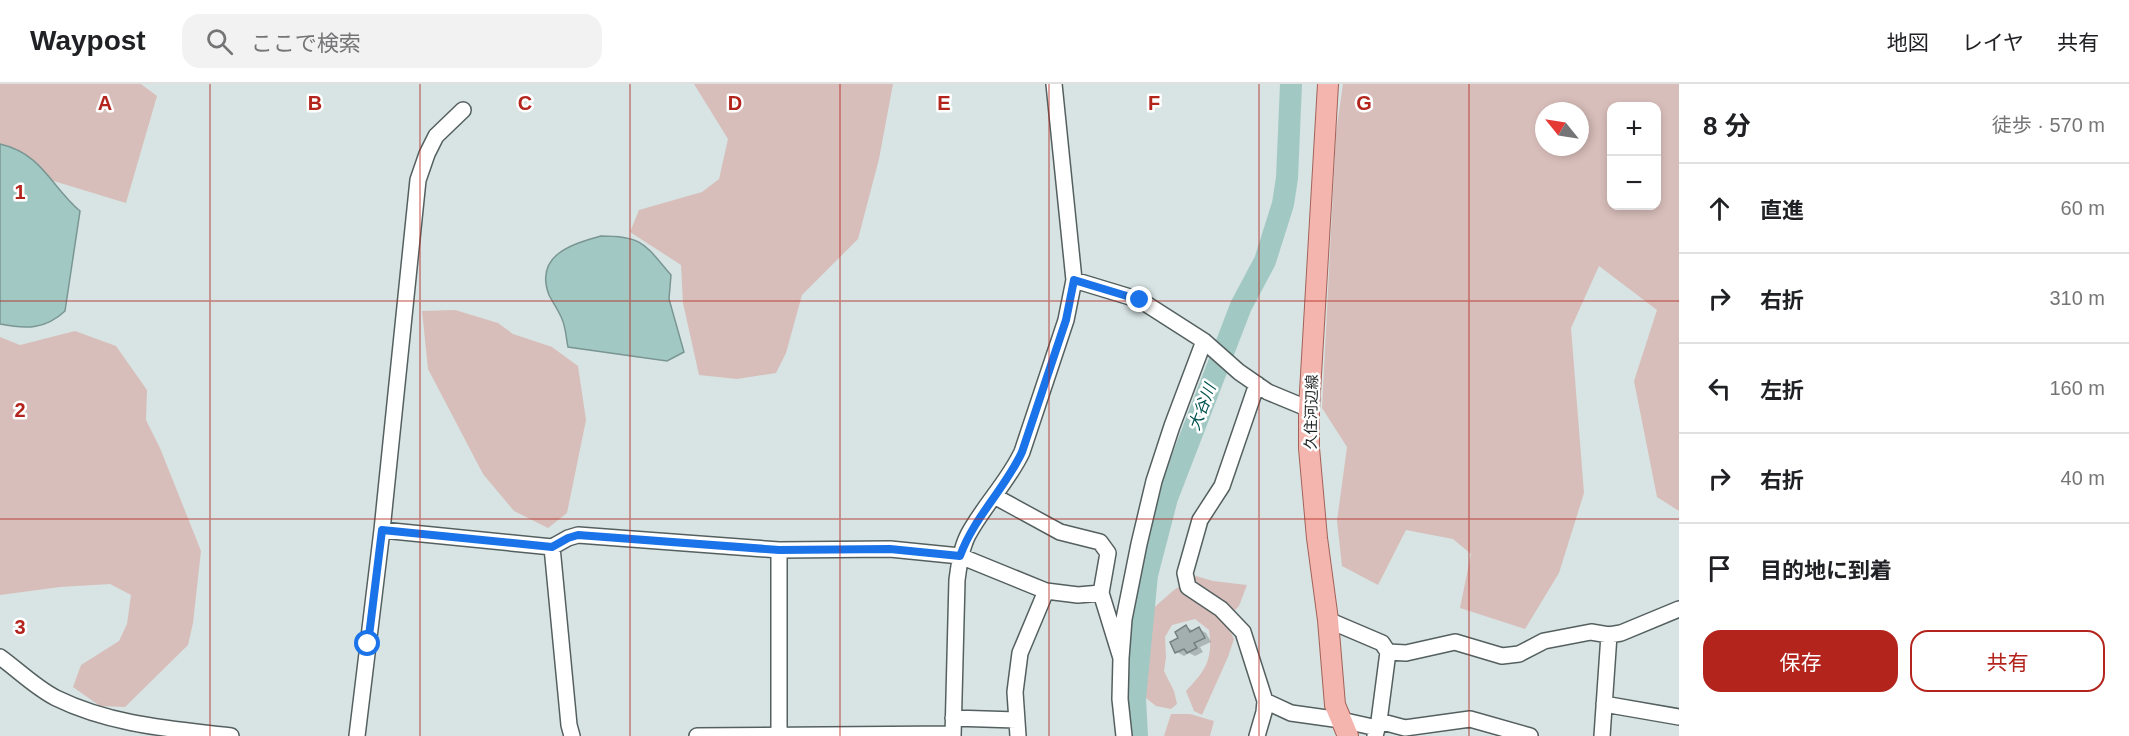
<!DOCTYPE html>
<html lang="ja">
<meta charset="utf-8">
<style>
body{margin:0;font-family:Helvetica,"Noto Sans JP",sans-serif;background:#f2f2f2;color:#202124}
.controls{position:absolute;right:18px;top:18px;display:grid;overflow:hidden;border-radius:12px;box-shadow:0 3px 9px #0003}
.controls button{width:54px;height:54px;display:grid;place-items:center;padding:0;border:0;border-bottom:2px solid #e0e0e0;background:#fff;color:#202124;font:30px sans-serif}
.compass{position:absolute;left:1535px;top:18px;width:54px;height:54px;border-radius:50%;background:#fff;box-shadow:0 3px 9px #0003;rotate:300deg}
.stop{position:absolute;width:18px;height:18px;margin:-14px;border:4px solid #1a73e8;border-radius:50%;background:#fff}
.stop.end{background:#1a73e8;border-color:#fff;box-shadow:0 2px 6px #0008}
.list{margin:0;padding:0;list-style:none}
h2{display:flex;justify-content:space-between;align-items:center;height:78px;margin:0;padding:0 24px;font-size:26px}
h2 small{font-size:20px;font-weight:400;color:#757577}
.list li{display:grid;grid-template-columns:39px 1fr auto;gap:18px;align-items:center;box-sizing:border-box;height:90px;padding:0 24px;border-top:2px solid #e0e0e0}
.list b{display:block;font-size:22px;white-space:nowrap}
.list em{font-size:20px;font-style:normal;color:#757577}
.actions{display:flex;gap:12px;padding:18px 24px}
.actions a{flex:1;padding:14px 0;border:2px solid #b3241d;border-radius:18px;text-align:center;font-size:21px;color:#b3241d}
.actions .main{background:#b3241d;color:#fff}
.icon{flex:none;width:33px;height:33px;fill:none;stroke:currentColor;stroke-width:2;stroke-linecap:round;stroke-linejoin:round}
.map{position:relative;flex:none;width:1679px;height:652px;overflow:hidden}
header{display:flex;align-items:center;gap:36px;box-sizing:border-box;height:84px;padding:0 30px;background:#fff;border-bottom:2px solid #e0e0e0}
header strong{font-size:28px}
nav{display:flex;gap:33px;margin-inline-start:auto;font-size:21px}
.search{width:420px;height:54px;background:#f2f2f2;display:flex;align-items:center;gap:15px;box-sizing:border-box;padding:0 21px;border-radius:18px;color:#757577;font-size:22px}
main{display:flex}
aside{flex:1;background:#fff}
.map>svg:first-child{display:block}
.green{fill:#d8beba;fill-rule:evenodd}
.water{fill:#a2c8c4;stroke:#7a9693;stroke-width:1.5}
.shadow{fill:#0003}
.lines{fill:none;stroke-linecap:round;stroke-linejoin:round}
.river{stroke:#a2c8c4;stroke-width:22}
.building{fill:#a2afae;stroke:#74817f;stroke-width:1.5}
.minor-casing{stroke:#54605f;stroke-width:18}
.major-casing{stroke:#a36259;stroke-width:22}
.minor{stroke:#fff;stroke-width:15}
.major{stroke:#f3b5ad;stroke-width:20}
.route{stroke:#1a73e8;stroke-width:8}
.grid{fill:none;stroke:#b3241d;stroke-width:1.5;stroke-opacity:0.55}
.labels{text-anchor:middle;dominant-baseline:central;stroke-width:5;stroke-linejoin:round;paint-order:stroke}
.street-label{font-size:15px;fill:#1d2222;stroke:#fff}
.water-label{font-size:16px;font-style:italic;fill:#00534f;stroke:#fff}
.grid-label{font-size:20px;text-anchor:middle;font-weight:bold;fill:#b3241d;stroke:#fff;stroke-width:5;stroke-linejoin:round;paint-order:stroke}
</style>
<header>
<strong>Waypost</strong>
<div class="search"><svg class="icon" aria-label="search" viewBox="0 0 24 24"><circle cx="10" cy="10" r="6"/><path d="M15 15l6 6"/></svg>ここで検索</div>
<nav><a>地図</a><a>レイヤ</a><a>共有</a></nav>
</header>
<main>
<div class="map">
<svg width="1679" height="652" viewBox="0 0 1679 652">
<rect width="100%" height="100%" fill="#d7e4e3"/>
<path class="green" d="M0,0H141L157,12L126,119L47,95L0,62Z
M694,0H893L879,75L858,155L802,211L786,269L776,289L737,295L699,291L683,219L681,181L630,148L639,126L702,108L719,95L728,55Z
M1343,0H1679V427L1657,413L1634,297L1657,226L1599,182L1571,244L1584,409L1559,489L1525,545L1460,524L1471,470L1453,455L1406,446L1378,501L1342,482L1337,437L1347,363L1322,324L1336,49ZM1612,22H1656V122H1612ZM1544,27H1580V63H1544Z
M455,226L498,239L513,250L552,263L578,282L586,336L567,429L548,444L514,427L483,390L428,285L422,227Z
M75,247L116,262L147,306L146,336L160,364L201,467L193,539L188,561L125,623L100,622L73,603L81,581L119,557L127,540L131,511L110,500L60,503L0,511V253L20,261Z
M1196,492L1213,497L1247,501L1239,522L1225,536L1234,555L1228,573L1202,631L1194,627L1186,607C1206,586 1213,576 1209,546L1195,535L1172,541L1165,553L1166,573L1164,587L1174,607L1177,620L1171,625L1156,622L1141,610L1149,528L1174,506Z
M1171,630H1190L1214,637L1210,652H1164Z"/>
<path class="water" d="M0,60C43,70 51,103 80,127L65,227C45,246 25,245 0,240Z
M601,152C644,152 645,161 671,191L669,215L684,268L667,277L568,263C566,254 566,244 562,235C559,227 553,219 549,211C534,171 572,160 601,152Z"/>
<path class="shadow" d="M1186,543L1194,547L1199,545L1206,549L1211,558L1200,563L1203,568L1195,572L1189,569L1184,572L1177,568L1180,554Z"/>
<g class="lines">
<path class="river" d="M1137,652L1135,615L1147,491L1167,414L1241,222L1265,177L1283,120L1287,94L1291,0"/>
</g>
<path class="building" d="M1186,541L1190,548L1199,543L1205,554L1194,559L1197,564L1187,569L1184,565L1175,569L1170,558L1178,554L1175,548Z"/>
<g class="lines">
<g class="minor-casing">
<path id="minor" d="M1074,196L1140,216L1204,257L1239,288L1268,308L1309,325
M1257,300L1222,402L1200,436L1185,489L1188,503L1221,525L1243,548L1265,617L1291,629L1341,636L1377,644
M994,412L1060,448L1100,458L1108,469L1101,509
M382,446L552,463L568,454L578,451L779,466L890,465L960,472L1046,507L1078,511L1101,509L1121,574
M552,463L569,641L572,652
M779,466V652
M1328,536L1382,559L1388,568
M0,573C18,586 36,604 56,614C111,641 171,645 231,652
M1604,620L1679,633
M953,634L1016,636
M1379,637L1405,644L1470,635L1530,652
M357,652L382,446L418,96L427,70L436,52L463,26
M697,652L953,650
M953,652L957,496C959,481 961,465 968,451C984,421 1008,398 1022,368L1066,236L1074,196L1054,0
M1018,652L1015,608L1020,569L1046,507
M1124,652L1120,615L1121,574L1124,535L1139,460L1154,397L1172,342L1204,257
M1257,652L1264,628L1265,617
M1375,652L1379,637L1388,568L1406,569L1455,558L1502,572L1519,570L1544,557L1591,548L1609,551L1621,549L1679,525
M1602,652L1609,551"/>
</g>
<g class="major-casing">
<path id="major" d="M1328,0L1309,325V364L1317,454L1328,536L1335,621L1348,652"/>
</g>
<use href="#minor" class="minor"/>
<use href="#major" class="major"/>
</g>
<g class="lines">
<path class="route" d="M368,560L382,446L552,463L568,454L578,451L779,466L890,465L960,472C974,433 1005,405 1022,368L1066,236L1074,196L1140,216"/>
</g>
<path class="grid" d="M210,0V652M420,0V652M630,0V652M840,0V652M1049,0V652M1259,0V652M1469,0V652M0,217H1679M0,435H1679"/>
<g class="labels">
<g class="street-label">
<text transform="translate(1311 328) rotate(-89)">久住河辺線</text>
</g>
<g class="water-label">
<text transform="translate(1202 323) rotate(-69)">大谷川</text>
</g>
</g>
<g class="grid-label">
<text x="105" y="26">A</text>
<text x="315" y="26">B</text>
<text x="525" y="26">C</text>
<text x="735" y="26">D</text>
<text x="944" y="26">E</text>
<text x="1154" y="26">F</text>
<text x="1364" y="26">G</text>
<text x="20" y="115">1</text>
<text x="20" y="333">2</text>
<text x="20" y="550">3</text>
</g>
</svg>
<div class="controls">
<button>+</button>
<button>−</button>
</div>
<svg class="compass" viewBox="-18 -18 36 36"><path d="M0-13l5 13h-10z" fill="#e53935"/><path d="M0 13l5-13h-10z" fill="#757577"/></svg>
<div class="stop" style="left:368px;top:560px"></div>
<div class="stop end" style="left:1140px;top:216px"></div>
</div>
<aside>
<h2>8 分<small>徒歩 · 570 m</small></h2>
<ul class="list">
<li><svg class="icon" aria-label="ahead" viewBox="0 0 24 24"><path d="M12 20V5M6 11l6-6 6 6"/></svg><div><b>直進</b></div><em>60 m</em></li>
<li><svg class="icon" aria-label="right" viewBox="0 0 24 24"><path d="M7 20v-9h11M14 6l5 5-5 5"/></svg><div><b>右折</b></div><em>310 m</em></li>
<li><svg class="icon" aria-label="left" viewBox="0 0 24 24"><path d="M17 20v-9H6M10 6l-5 5 5 5"/></svg><div><b>左折</b></div><em>160 m</em></li>
<li><svg class="icon" aria-label="right" viewBox="0 0 24 24"><path d="M7 20v-9h11M14 6l5 5-5 5"/></svg><div><b>右折</b></div><em>40 m</em></li>
<li><svg class="icon" aria-label="arrive" viewBox="0 0 24 24"><path d="M6 21V4h12l-3 4 3 4H6"/></svg><div><b>目的地に到着</b></div></li>
</ul>
<div class="actions"><a class="main">保存</a><a>共有</a></div>
</aside>
</main>
